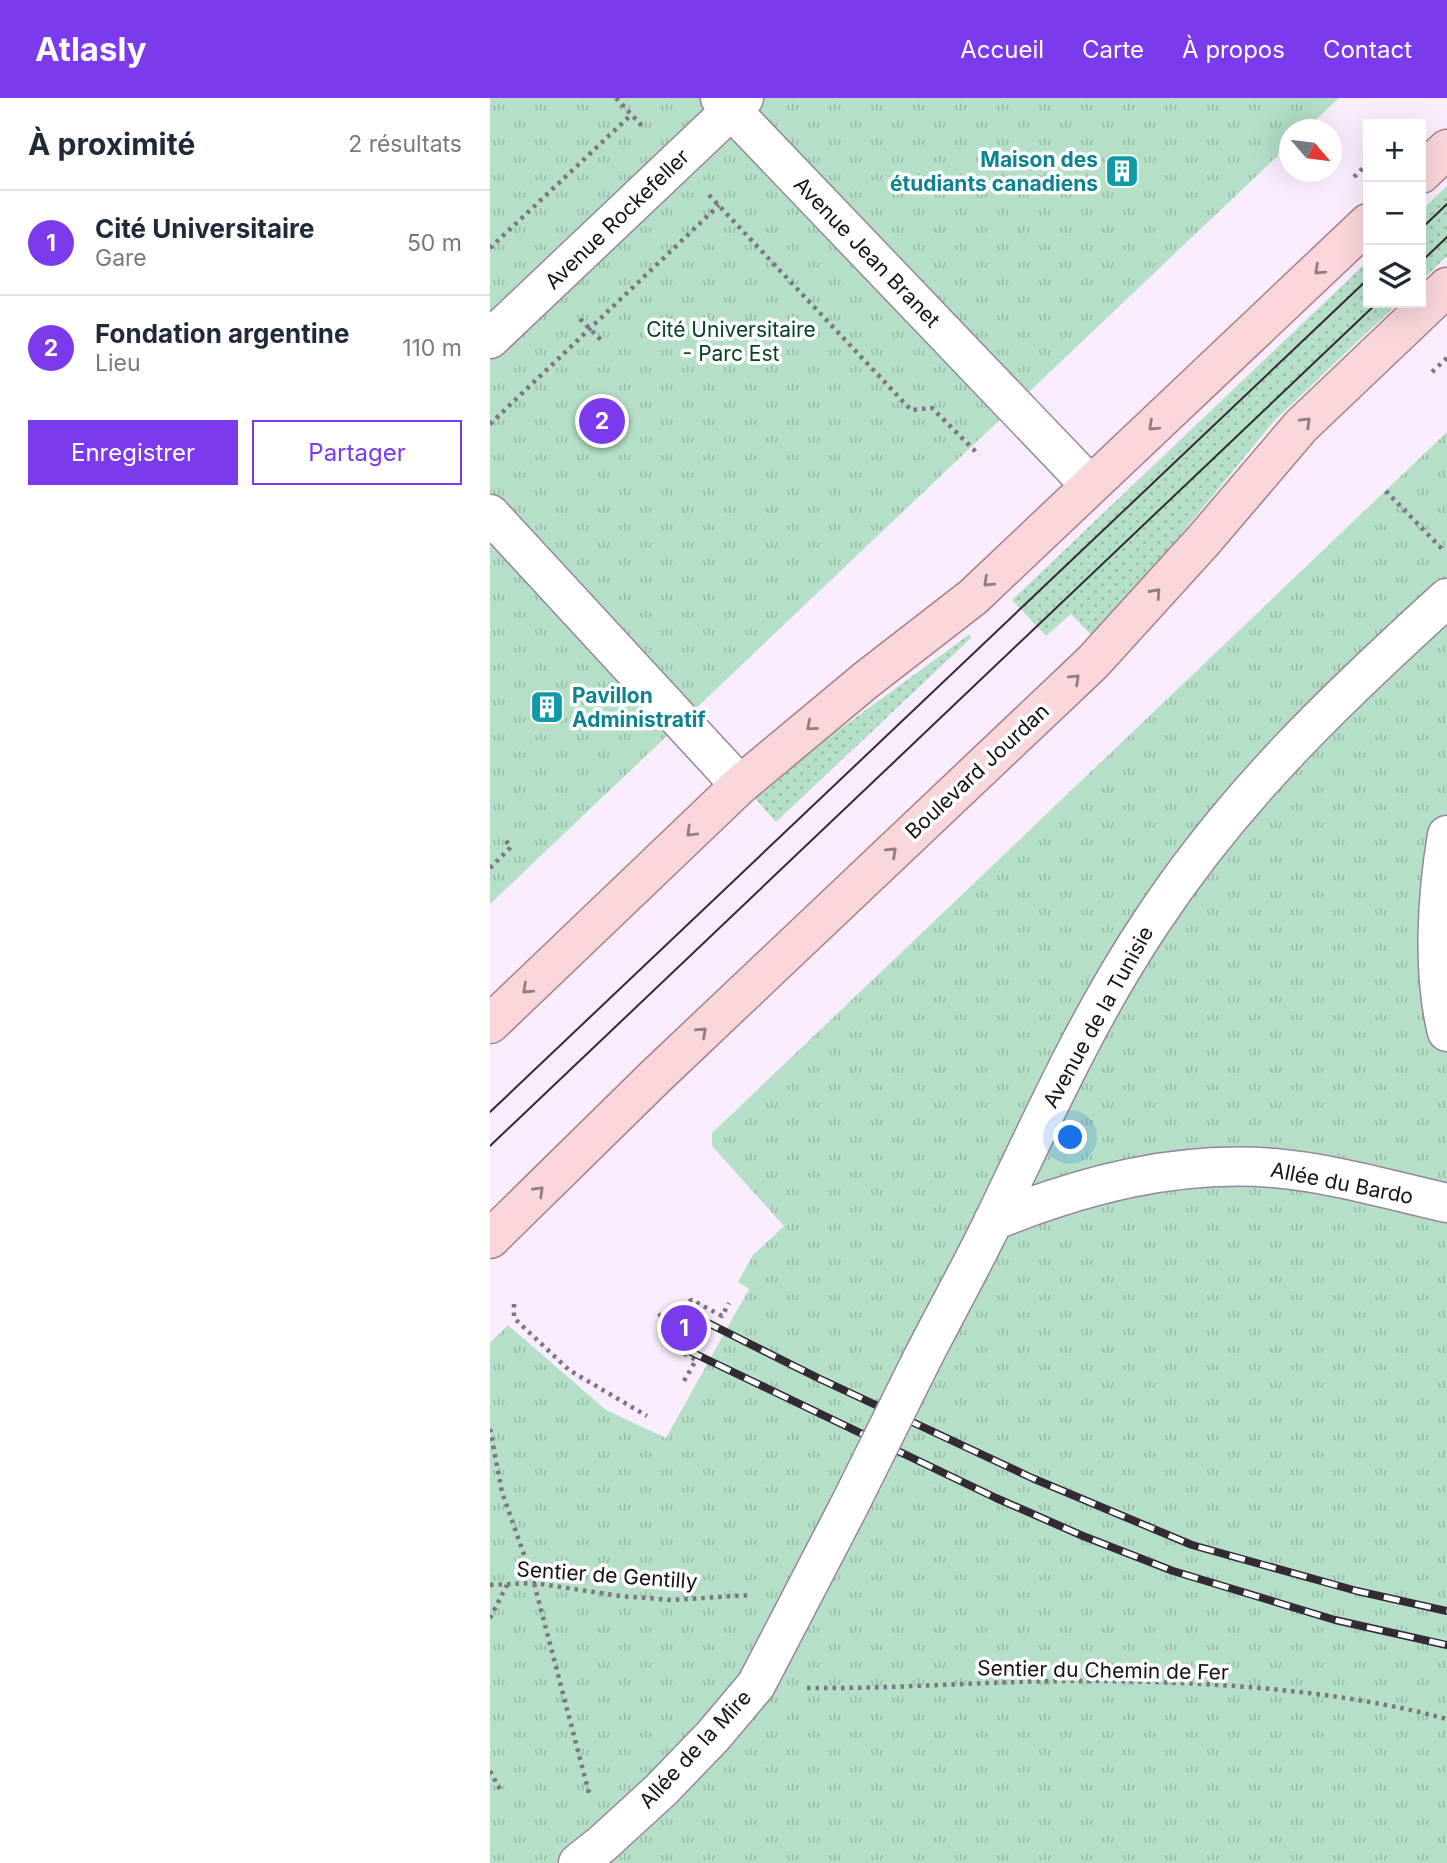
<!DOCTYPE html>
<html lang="fr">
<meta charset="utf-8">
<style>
body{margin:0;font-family:Inter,sans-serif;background:#f2f2f3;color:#1f2937}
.controls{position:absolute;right:21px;top:21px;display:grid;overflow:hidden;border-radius:0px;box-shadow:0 7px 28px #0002}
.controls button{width:63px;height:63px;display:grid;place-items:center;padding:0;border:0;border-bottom:2px solid #e0e1e3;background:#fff;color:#1f2937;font:35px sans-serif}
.compass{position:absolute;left:789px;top:21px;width:63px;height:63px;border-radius:50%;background:#fff;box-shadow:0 7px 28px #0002;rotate:118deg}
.you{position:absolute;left:581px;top:1040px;width:24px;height:24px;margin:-18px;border:5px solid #fff;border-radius:50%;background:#1a73e8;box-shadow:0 0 0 10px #1a73e833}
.badge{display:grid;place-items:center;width:46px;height:46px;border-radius:50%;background:#7c3aed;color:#fff;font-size:23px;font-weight:700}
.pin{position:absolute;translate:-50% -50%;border:4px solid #fff;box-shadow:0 2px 7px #0006}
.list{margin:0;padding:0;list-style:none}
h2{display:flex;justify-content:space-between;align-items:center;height:91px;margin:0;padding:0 28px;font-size:30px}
h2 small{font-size:23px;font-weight:400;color:#747a83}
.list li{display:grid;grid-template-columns:46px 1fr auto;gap:21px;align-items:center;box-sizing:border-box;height:105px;padding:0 28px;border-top:2px solid #e0e1e3}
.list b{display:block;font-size:26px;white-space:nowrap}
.list p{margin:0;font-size:23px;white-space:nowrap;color:#747a83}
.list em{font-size:23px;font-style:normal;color:#747a83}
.actions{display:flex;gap:14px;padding:21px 28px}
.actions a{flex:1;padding:16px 0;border:2px solid #7c3aed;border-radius:0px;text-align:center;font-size:24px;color:#7c3aed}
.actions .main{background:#7c3aed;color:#fff}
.icon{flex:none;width:38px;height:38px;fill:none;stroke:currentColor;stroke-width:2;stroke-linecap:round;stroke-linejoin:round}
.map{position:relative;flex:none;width:957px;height:1765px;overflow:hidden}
header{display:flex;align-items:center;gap:42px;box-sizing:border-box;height:98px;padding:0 35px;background:#7c3aed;color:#fff}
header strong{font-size:33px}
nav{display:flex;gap:38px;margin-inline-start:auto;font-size:24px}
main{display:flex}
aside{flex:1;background:#fff}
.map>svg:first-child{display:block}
.grass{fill:url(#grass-dots)}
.park{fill:url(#park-tufts)}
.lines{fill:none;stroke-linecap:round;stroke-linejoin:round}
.minor-casing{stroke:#97859e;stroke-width:41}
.major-casing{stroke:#a68087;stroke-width:41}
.path{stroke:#7d7581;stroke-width:4.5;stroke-dasharray:3.5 5;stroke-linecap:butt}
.minor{stroke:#fff;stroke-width:38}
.major{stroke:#f8d6da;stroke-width:38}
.tram{stroke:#322b35;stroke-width:2}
.rail-casing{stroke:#322b35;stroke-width:8}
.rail{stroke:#fff;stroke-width:5;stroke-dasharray:16;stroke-linecap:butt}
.minor-bridge-casing{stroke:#97859e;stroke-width:41;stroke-linecap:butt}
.minor-bridge{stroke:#fff;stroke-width:38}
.oneway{stroke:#937d84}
.labels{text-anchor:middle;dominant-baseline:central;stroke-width:7;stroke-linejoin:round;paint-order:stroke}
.culture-label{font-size:21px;font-weight:bold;fill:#0d838f;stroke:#fff;text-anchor:end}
.street-label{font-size:21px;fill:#17111a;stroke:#fff}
.park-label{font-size:21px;fill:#044229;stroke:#fff}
</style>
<header>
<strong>Atlasly</strong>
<nav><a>Accueil</a><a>Carte</a><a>À propos</a><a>Contact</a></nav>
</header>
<main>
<aside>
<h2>À proximité<small>2 résultats</small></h2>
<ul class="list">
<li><span class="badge">1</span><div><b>Cité Universitaire</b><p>Gare</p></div><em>50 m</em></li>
<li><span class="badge">2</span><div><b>Fondation argentine</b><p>Lieu</p></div><em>110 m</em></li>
</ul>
<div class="actions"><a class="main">Enregistrer</a><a>Partager</a></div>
</aside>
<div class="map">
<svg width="957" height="1765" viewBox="0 0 957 1765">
<defs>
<pattern id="grass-dots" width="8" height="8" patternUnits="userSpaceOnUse" patternTransform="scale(1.75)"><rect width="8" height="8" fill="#b5e0c7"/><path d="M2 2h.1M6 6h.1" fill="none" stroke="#9bbfaa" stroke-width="1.8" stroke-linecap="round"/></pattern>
<pattern id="park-tufts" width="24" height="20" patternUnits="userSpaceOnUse" patternTransform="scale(1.75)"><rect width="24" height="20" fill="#b5e0c7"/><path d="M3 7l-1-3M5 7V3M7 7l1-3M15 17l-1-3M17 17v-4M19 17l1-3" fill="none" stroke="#9bbfaa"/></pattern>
</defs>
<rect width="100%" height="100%" fill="#f9edfd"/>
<path class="grass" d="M957,88V158L931,183V113Z
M878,163V205H908L784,323L605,541L581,516L556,538L522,502Z
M480,536L481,540L286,724L261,696Z"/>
<path class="park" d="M0,0H849L816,31L800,32L799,47L0,806Z
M957,334V1765H0V1245L18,1227L116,1312L176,1340L259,1191L248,1184L263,1157L294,1128L222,1048V1035Z"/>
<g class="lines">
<g class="minor-casing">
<path id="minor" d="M230,0L600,387
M0,241L254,0
M0,416L250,687
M957,737C947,797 942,875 957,934
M503,1123C593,1087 686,1062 784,1070C842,1075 900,1092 957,1105
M431,1263C455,1216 481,1169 504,1122C553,1020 599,917 662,823C745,697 846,601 957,500
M88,1765L112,1746L171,1692L223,1638L266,1587L359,1408"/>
</g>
<g class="major-casing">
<path id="major" d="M931,76L957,51
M0,926L250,687L376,582L483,499L878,125
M0,1141L165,979L603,564L713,443L811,328L957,189"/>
</g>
<path class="path" d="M126,0L154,30
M864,79L878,65
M219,97L421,312L442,310L489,357
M0,150L142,16
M90,221L112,243
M942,274L957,260
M0,326L229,107
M896,393L954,453
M0,770L21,749L16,743
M24,1206V1220L79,1272L157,1318
M194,1283L206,1262L177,1246L170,1217L202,1202L232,1218L239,1205
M0,1331L12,1394L44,1485L99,1695
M0,1487L44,1485L130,1498L182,1502L260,1497
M0,1520L17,1487
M317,1590C407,1591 497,1583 588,1583C706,1583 843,1590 957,1621
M0,1673L12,1695"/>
<use href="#minor" class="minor"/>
<use href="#major" class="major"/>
<path class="tram" d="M931,131L957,106
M931,164L957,139
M0,1014L878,181
M0,1048L887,205"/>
<g class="rail-casing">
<path id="rail" d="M214,1223L328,1280L542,1380L702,1447L867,1493L957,1513
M197,1252L506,1400L593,1438L683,1473L845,1522L957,1547"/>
</g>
<use href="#rail" class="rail"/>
<g class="minor-bridge-casing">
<path id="minor-bridge" d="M359,1408L431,1263"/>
</g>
<use href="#minor-bridge" class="minor-bridge"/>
</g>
<defs><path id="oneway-chevron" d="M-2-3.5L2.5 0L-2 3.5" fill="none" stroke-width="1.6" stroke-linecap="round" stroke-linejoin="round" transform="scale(1.75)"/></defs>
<g class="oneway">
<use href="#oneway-chevron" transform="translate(829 172) rotate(137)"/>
<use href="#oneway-chevron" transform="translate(816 324) rotate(-45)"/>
<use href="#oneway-chevron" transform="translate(663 328) rotate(137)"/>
<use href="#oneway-chevron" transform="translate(498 484) rotate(137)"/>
<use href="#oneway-chevron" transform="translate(666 495) rotate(-48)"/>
<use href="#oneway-chevron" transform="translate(585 581) rotate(-43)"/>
<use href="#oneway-chevron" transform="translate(321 628) rotate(140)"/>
<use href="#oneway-chevron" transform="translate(201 734) rotate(136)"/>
<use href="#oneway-chevron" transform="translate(402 754) rotate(-43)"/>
<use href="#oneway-chevron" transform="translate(37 891) rotate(137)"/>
<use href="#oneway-chevron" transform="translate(212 934) rotate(-43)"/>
<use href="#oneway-chevron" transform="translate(49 1093) rotate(-44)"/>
</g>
<defs>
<g id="building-square" transform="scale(1.75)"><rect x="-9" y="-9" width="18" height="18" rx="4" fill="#0f9aa8" stroke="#fff"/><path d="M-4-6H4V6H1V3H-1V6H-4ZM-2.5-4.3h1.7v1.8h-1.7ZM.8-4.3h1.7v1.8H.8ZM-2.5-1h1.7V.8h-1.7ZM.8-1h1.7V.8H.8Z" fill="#fff"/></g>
</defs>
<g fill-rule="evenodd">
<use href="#building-square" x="632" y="73"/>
<use href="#building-square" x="57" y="609"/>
</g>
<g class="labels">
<g class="culture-label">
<text x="608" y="61">Maison des<tspan x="608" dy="24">étudiants canadiens</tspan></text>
<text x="82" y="597" text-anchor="start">Pavillon<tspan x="82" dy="24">Administratif</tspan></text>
</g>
<g class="street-label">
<text transform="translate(127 121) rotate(-44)">Avenue Rockefeller</text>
<text transform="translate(377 154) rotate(46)">Avenue Jean Branet</text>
<text transform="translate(487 673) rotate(-43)">Boulevard Jourdan</text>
<text transform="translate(608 919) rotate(-61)">Avenue de la Tunisie</text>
<text transform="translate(852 1085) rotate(11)">Allée du Bardo</text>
<text transform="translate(117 1477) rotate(4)">Sentier de Gentilly</text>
<text transform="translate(613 1572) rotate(1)">Sentier du Chemin de Fer</text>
<text transform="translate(205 1651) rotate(-47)">Allée de la Mire</text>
</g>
<g class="park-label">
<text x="241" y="231">Cité Universitaire<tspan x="241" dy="24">- Parc Est</tspan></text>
</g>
</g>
</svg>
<div class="controls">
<button>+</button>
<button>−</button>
<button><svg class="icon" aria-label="layers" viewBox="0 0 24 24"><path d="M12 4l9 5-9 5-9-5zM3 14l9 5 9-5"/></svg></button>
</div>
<svg class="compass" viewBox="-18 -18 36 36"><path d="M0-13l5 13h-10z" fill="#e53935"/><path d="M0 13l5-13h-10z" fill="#747a83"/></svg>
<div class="you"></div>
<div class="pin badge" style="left:194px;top:1230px">1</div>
<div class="pin badge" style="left:112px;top:323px">2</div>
</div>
</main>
